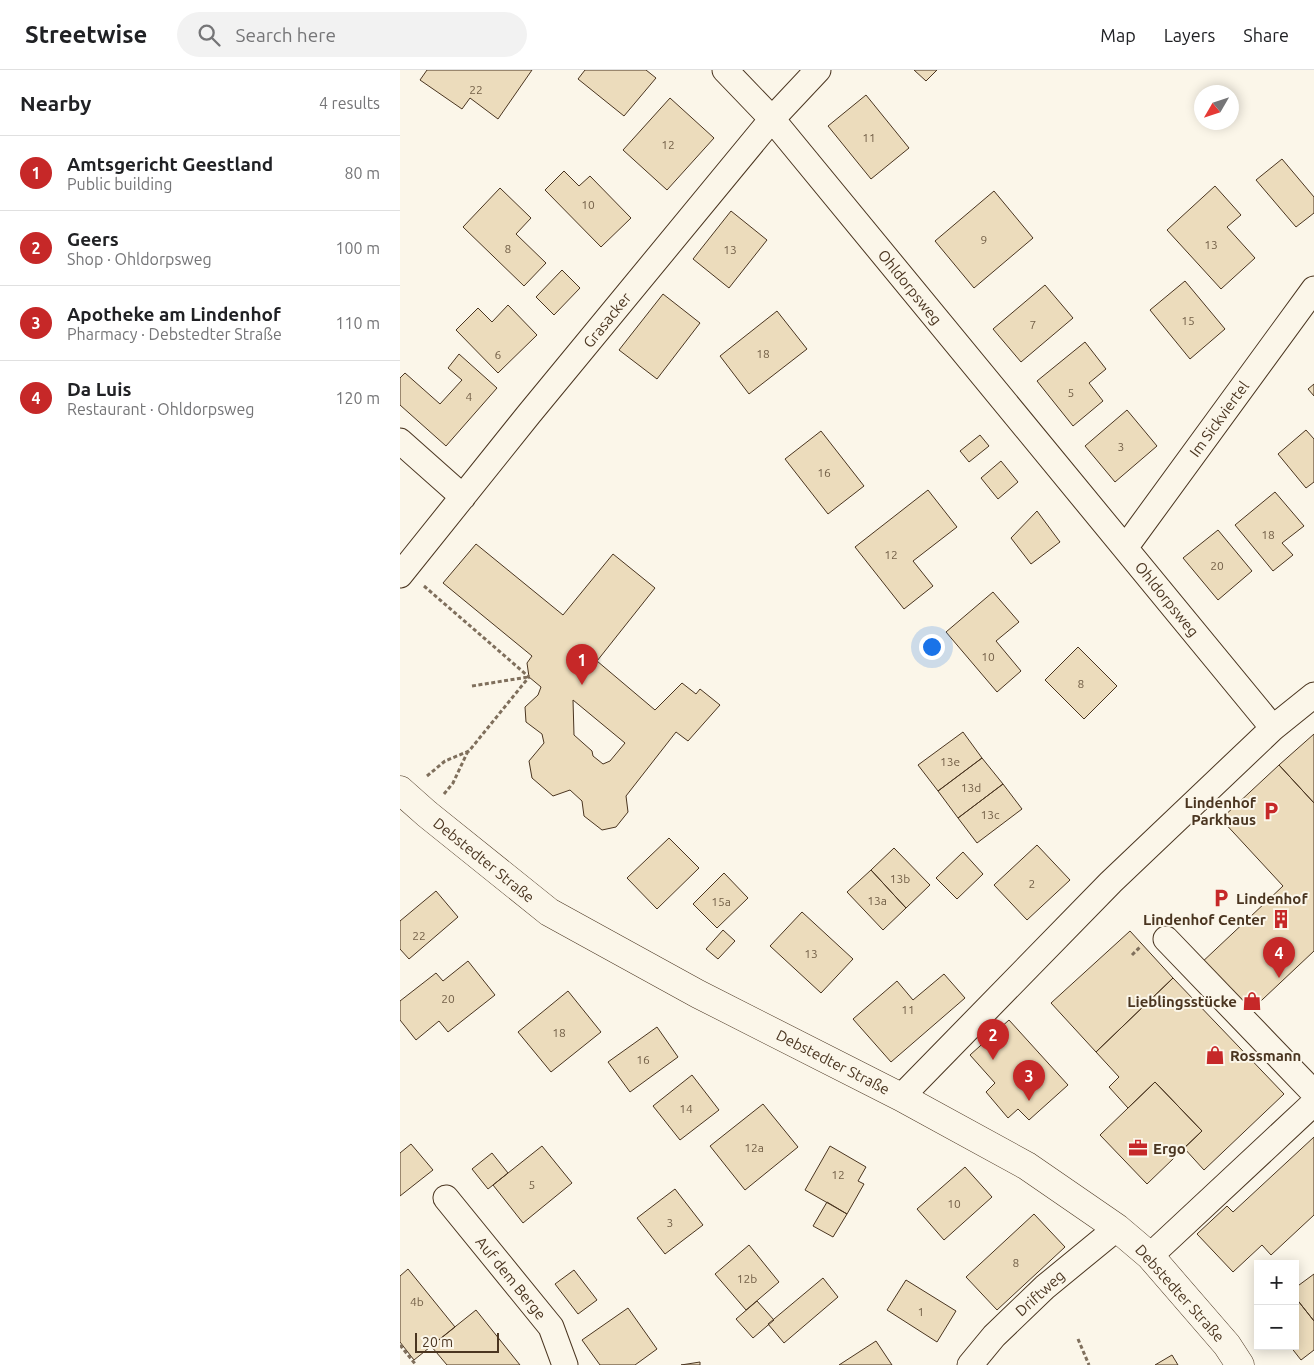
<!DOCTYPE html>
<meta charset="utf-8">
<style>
body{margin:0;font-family:Ubuntu,sans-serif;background:#f2f2f2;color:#202124}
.controls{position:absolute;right:15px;bottom:15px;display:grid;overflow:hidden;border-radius:0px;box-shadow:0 2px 12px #0003}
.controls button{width:45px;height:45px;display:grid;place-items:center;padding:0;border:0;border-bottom:1px solid #e0e0e0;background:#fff;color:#202124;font:25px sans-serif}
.compass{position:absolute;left:794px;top:15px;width:45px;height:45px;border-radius:50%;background:#fff;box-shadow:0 2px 12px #0003;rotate:231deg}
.scale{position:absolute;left:15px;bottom:12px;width:84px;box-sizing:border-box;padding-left:5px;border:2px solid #4a3520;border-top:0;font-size:14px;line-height:18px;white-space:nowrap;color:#4a3520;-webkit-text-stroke:4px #fbf6e9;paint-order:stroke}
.you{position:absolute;left:531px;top:576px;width:18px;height:18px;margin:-12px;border:4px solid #fff;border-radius:50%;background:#1a73e8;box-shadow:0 0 0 8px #1a73e833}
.badge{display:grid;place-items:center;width:32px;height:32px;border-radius:50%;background:#c62828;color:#fff;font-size:16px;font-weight:700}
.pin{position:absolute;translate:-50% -41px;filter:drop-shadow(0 1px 2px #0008)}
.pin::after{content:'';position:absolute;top:26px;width:18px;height:15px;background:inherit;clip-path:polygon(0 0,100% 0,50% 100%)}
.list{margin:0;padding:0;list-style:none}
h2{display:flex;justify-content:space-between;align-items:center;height:65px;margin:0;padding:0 20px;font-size:21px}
h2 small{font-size:16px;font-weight:400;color:#757577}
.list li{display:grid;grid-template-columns:32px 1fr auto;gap:15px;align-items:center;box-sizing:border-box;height:75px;padding:0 20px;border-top:1px solid #e0e0e0}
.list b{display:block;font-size:19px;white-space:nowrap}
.list p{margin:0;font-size:16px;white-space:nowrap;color:#757577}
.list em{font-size:16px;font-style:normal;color:#757577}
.icon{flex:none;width:28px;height:28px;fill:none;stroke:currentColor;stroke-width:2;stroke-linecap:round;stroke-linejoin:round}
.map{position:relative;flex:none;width:914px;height:1295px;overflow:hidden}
header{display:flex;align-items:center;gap:30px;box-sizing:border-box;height:70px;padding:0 25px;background:#fff;border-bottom:1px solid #e0e0e0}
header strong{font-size:24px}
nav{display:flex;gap:28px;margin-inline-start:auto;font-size:18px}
.search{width:350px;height:45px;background:#f2f2f2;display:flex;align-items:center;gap:12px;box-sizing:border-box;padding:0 18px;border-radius:28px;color:#757577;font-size:19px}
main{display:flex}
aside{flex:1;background:#fff}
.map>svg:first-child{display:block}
.building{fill:#ecdcbc;stroke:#4a3520;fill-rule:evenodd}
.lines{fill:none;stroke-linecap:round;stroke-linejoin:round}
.street-casing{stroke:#4a3520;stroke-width:27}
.secondary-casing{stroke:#4a3520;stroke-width:29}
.path{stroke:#7f6f5c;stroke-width:3;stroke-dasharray:4 2.5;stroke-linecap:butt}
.street{stroke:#fbf6e9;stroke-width:25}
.secondary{stroke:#fbf6e9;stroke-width:28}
.labels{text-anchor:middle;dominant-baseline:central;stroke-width:4;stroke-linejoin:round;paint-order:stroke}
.number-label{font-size:12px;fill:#725f47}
.street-label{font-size:15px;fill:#4a3520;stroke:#fbf6e9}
.poi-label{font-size:15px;font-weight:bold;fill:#4a3520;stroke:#fbf6e9;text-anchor:end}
</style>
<header>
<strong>Streetwise</strong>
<div class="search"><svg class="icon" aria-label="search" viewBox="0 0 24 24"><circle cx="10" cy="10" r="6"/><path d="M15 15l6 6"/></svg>Search here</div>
<nav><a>Map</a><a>Layers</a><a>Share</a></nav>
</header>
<main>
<aside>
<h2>Nearby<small>4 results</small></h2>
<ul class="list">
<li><span class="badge">1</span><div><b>Amtsgericht Geestland</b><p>Public building</p></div><em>80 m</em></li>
<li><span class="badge">2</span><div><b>Geers</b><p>Shop · Ohldorpsweg</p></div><em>100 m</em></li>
<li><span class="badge">3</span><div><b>Apotheke am Lindenhof</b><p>Pharmacy · Debstedter Straße</p></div><em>110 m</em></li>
<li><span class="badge">4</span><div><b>Da Luis</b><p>Restaurant · Ohldorpsweg</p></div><em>120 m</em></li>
</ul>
</aside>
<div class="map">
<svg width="914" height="1295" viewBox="0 0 914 1295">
<rect width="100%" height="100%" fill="#fbf6e9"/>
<path class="building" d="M27,0H132L98,49L70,28L62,39L20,10Z
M185,0H246L256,8L224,46L178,9Z
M514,0H537L526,11Z
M466,25L509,78L471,109L428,56Z
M270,28L314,68L267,120L223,80Z
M882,89L914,127V143L896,157L856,110Z
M164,101L179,116L190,106L231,148L201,177L145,120Z
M815,116L841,145L827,157L855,188L821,219L767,160Z
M100,118L131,148L116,164L146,193L124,216L63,157Z
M594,121L633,168L574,218L535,171Z
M331,141L367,170L329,218L293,189Z
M162,200L180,218L154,245L136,227Z
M785,211L825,259L790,289L750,240Z
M645,215L673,248L621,292L593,259Z
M263,224L300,253L257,309L219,280Z
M108,235L137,265L98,303L56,260L78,238L92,252Z
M377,241L407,279L349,324L320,286Z
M685,272L706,299L689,313L703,331L673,356L637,311Z
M59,284L97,318L46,376L0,335V308L5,303L40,334L62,310L48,298Z
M914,314V326L908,319Z
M727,340L757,376L715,412L685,376Z
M906,360L914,369V412L906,418L878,384Z
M421,361L464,416L428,444L385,389Z
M580,365L589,376L569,392L560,381Z
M601,391L618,412L598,429L581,408Z
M528,420L557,457L513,491L533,516L504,539L455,477Z
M875,422L904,456L882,473L893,485L873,501L835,455Z
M637,441L660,472L631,494L611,468Z
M818,460L852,501L818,530L783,488Z
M76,474L163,545L213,484L255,518L197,591L255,640L282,613L296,624L300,619L320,635L288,671L276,662L226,726L228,742L216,757L202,760L184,746L182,731L170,720L153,726L132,708L129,691L144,673L142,664L126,652L125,637L138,625L141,617L129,607L127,593L132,586L43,513ZM173,630L225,673L210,691L203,694L193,686L192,681L174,665Z
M593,522L619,552L596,571L621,601L597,622L546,562Z
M678,577L717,616L684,649L645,610Z
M563,662L582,688L538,721L518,695Z
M914,664V733L879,695Z
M582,688L603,714L558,748L538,721Z
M879,695L914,733V881L846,945L799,895L883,816L821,749Z
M603,714L622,739L577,773L558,748Z
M269,768L299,798L257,839L227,808Z
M637,775L670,810L627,850L594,815Z
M494,778L530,815L506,838L471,800Z
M563,782L583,804L557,829L536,808Z
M471,800L506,838L483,860L447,822Z
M324,803L348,828L317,858L293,834Z
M36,821L58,847L9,889L0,879V851Z
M402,842L453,889L421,923L370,876Z
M323,860L335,871L318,889L306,879Z
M730,861L773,908L696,982L651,933Z
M68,891L95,925L48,962L39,951L16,970L0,950V931L36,903L43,911Z
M544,904L565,928L491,992L453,949L497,911L513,930Z
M773,908L884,1024L804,1100L784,1078L802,1061L755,1012L728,1038L709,1017L719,1007L696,982Z
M168,921L201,962L151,1002L118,962Z
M609,950L668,1015L629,1050L618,1039L608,1048L586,1022L595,1013L570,985Z
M257,957L278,987L230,1022L208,992Z
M292,1005L319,1040L280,1070L253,1036Z
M755,1012L802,1061L747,1114L700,1065Z
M363,1034L398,1077L345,1120L310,1076Z
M914,1067V1145L871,1185L862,1175L833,1202L797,1164L827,1136L833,1142Z
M11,1074L33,1100L0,1126V1083Z
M142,1076L172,1113L123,1153L93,1115Z
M430,1076L466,1097L458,1111L464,1114L447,1144L405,1120Z
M92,1083L108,1103L88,1119L72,1099Z
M565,1097L592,1127L544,1170L517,1139Z
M275,1119L303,1155L265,1184L237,1148Z
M427,1132L447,1144L433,1167L413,1156Z
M634,1144L665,1177L597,1240L566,1207Z
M349,1175L379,1212L346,1240L315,1204Z
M8,1199L55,1257L14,1290L0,1272V1206Z
M174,1200L197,1230L178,1244L155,1214Z
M914,1204V1251L895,1227V1218Z
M423,1208L438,1227L384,1273L368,1254Z
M506,1210L556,1241L537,1272L487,1240Z
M895,1227L914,1251V1280L901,1290L890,1276H895Z
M357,1231L374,1250L353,1268L336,1249Z
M228,1238L257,1279L235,1295H200L182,1270Z
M76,1240L120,1295H47L31,1276Z
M476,1271L492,1295H439Z
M772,1285L778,1295H755Z
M300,1292V1295H281Z"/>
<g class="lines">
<g class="street-casing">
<path id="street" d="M325,0L372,49L873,658
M0,371L63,427
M725,478L914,219
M0,505L129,344L372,49L418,0
M766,869L914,1023
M501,1027L711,812L873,658L914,625
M46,1128L151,1257L165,1295
M750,1186L914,1033
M570,1295L594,1266L645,1217L717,1158"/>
</g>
<g class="secondary-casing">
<path id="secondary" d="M0,720L27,744L149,842L298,924L501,1027L627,1096L717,1158L750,1186L827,1275L840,1295"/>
</g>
<path class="path" d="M24,516L129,607
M72,616L128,607
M27,706L45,691L69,681L129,607
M44,724L53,713L68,681
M732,885L740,877
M678,1269L689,1295
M0,1275L16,1295"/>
<use href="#street" class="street"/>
<use href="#secondary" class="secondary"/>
</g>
<defs>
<g id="parking-bare" transform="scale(1.5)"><path d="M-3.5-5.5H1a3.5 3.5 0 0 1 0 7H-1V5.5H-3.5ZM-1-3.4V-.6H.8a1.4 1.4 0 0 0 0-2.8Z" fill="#c62828" stroke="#fbf6e9" stroke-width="2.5" paint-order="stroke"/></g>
<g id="building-bare" transform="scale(1.5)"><path d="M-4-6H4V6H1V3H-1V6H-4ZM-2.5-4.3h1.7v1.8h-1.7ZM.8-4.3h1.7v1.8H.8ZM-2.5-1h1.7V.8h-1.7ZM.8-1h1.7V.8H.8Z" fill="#c62828" stroke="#fbf6e9" stroke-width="2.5" paint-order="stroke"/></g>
<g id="shop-bare" transform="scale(1.5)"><path d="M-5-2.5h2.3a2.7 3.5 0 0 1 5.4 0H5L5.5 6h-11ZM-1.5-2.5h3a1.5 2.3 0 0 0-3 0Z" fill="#c62828" stroke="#fbf6e9" stroke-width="2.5" paint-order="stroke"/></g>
<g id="office-bare" transform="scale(1.5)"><path d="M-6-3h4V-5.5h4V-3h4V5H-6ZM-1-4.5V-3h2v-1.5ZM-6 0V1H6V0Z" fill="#c62828" stroke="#fbf6e9" stroke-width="2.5" paint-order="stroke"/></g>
</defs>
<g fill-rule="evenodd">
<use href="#parking-bare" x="871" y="741"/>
<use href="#parking-bare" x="821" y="828"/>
<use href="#building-bare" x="881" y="849"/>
<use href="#shop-bare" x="852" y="931"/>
<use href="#shop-bare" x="815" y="985"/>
<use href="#office-bare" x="738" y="1078"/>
</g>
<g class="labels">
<g class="number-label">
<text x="76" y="19">22</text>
<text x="469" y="67">11</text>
<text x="268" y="74">12</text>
<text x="188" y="134">10</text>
<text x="584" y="169">9</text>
<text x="811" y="174">13</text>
<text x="108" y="178">8</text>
<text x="330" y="179">13</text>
<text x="788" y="250">15</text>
<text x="633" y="254">7</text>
<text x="363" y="283">18</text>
<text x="98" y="284">6</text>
<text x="671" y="322">5</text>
<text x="69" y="326">4</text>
<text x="721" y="376">3</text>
<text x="424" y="402">16</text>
<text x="868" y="464">18</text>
<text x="491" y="484">12</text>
<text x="817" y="495">20</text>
<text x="588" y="586">10</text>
<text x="681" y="613">8</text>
<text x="550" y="691">13e</text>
<text x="571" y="717">13d</text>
<text x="590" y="744">13c</text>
<text x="500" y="808">13b</text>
<text x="632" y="813">2</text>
<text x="477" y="830">13a</text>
<text x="321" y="831">15a</text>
<text x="19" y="865">22</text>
<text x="411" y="883">13</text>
<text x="48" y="928">20</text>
<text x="508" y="939">11</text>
<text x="159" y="962">18</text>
<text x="243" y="989">16</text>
<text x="286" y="1038">14</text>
<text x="354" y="1077">12a</text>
<text x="438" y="1104">12</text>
<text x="132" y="1114">5</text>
<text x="554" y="1133">10</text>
<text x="270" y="1152">3</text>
<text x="616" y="1192">8</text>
<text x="347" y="1208">12b</text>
<text x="17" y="1231">4b</text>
<text x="521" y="1241">1</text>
</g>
<g class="street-label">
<text transform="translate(510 217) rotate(51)">Ohldorpsweg</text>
<text transform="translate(207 250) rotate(-51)">Grasacker</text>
<text transform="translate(819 349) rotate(-54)">Im Sickviertel</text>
<text transform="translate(767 529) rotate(51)">Ohldorpsweg</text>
<text transform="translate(84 790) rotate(39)">Debstedter Straße</text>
<text transform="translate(433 992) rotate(27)">Debstedter Straße</text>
<text transform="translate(111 1208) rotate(51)">Auf dem Berge</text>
<text transform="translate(640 1223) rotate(-42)">Driftweg</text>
<text transform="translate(780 1223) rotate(48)">Debstedter Straße</text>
</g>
<g class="poi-label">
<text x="856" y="732">Lindenhof<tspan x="856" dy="17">Parkhaus</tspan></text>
<text x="836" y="828" text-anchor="start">Lindenhof</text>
<text x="866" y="849">Lindenhof Center</text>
<text x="837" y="931">Lieblingsstücke</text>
<text x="830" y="985" text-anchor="start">Rossmann</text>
<text x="753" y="1078" text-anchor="start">Ergo</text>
</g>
</g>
</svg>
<div class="controls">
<button>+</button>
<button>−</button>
</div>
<svg class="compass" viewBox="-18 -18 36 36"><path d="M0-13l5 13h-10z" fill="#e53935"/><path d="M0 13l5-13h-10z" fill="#757577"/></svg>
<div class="scale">20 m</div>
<div class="you"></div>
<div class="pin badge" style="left:182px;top:615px">1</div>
<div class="pin badge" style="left:593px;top:990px">2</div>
<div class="pin badge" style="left:629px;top:1031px">3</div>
<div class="pin badge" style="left:879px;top:908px">4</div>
</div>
</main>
